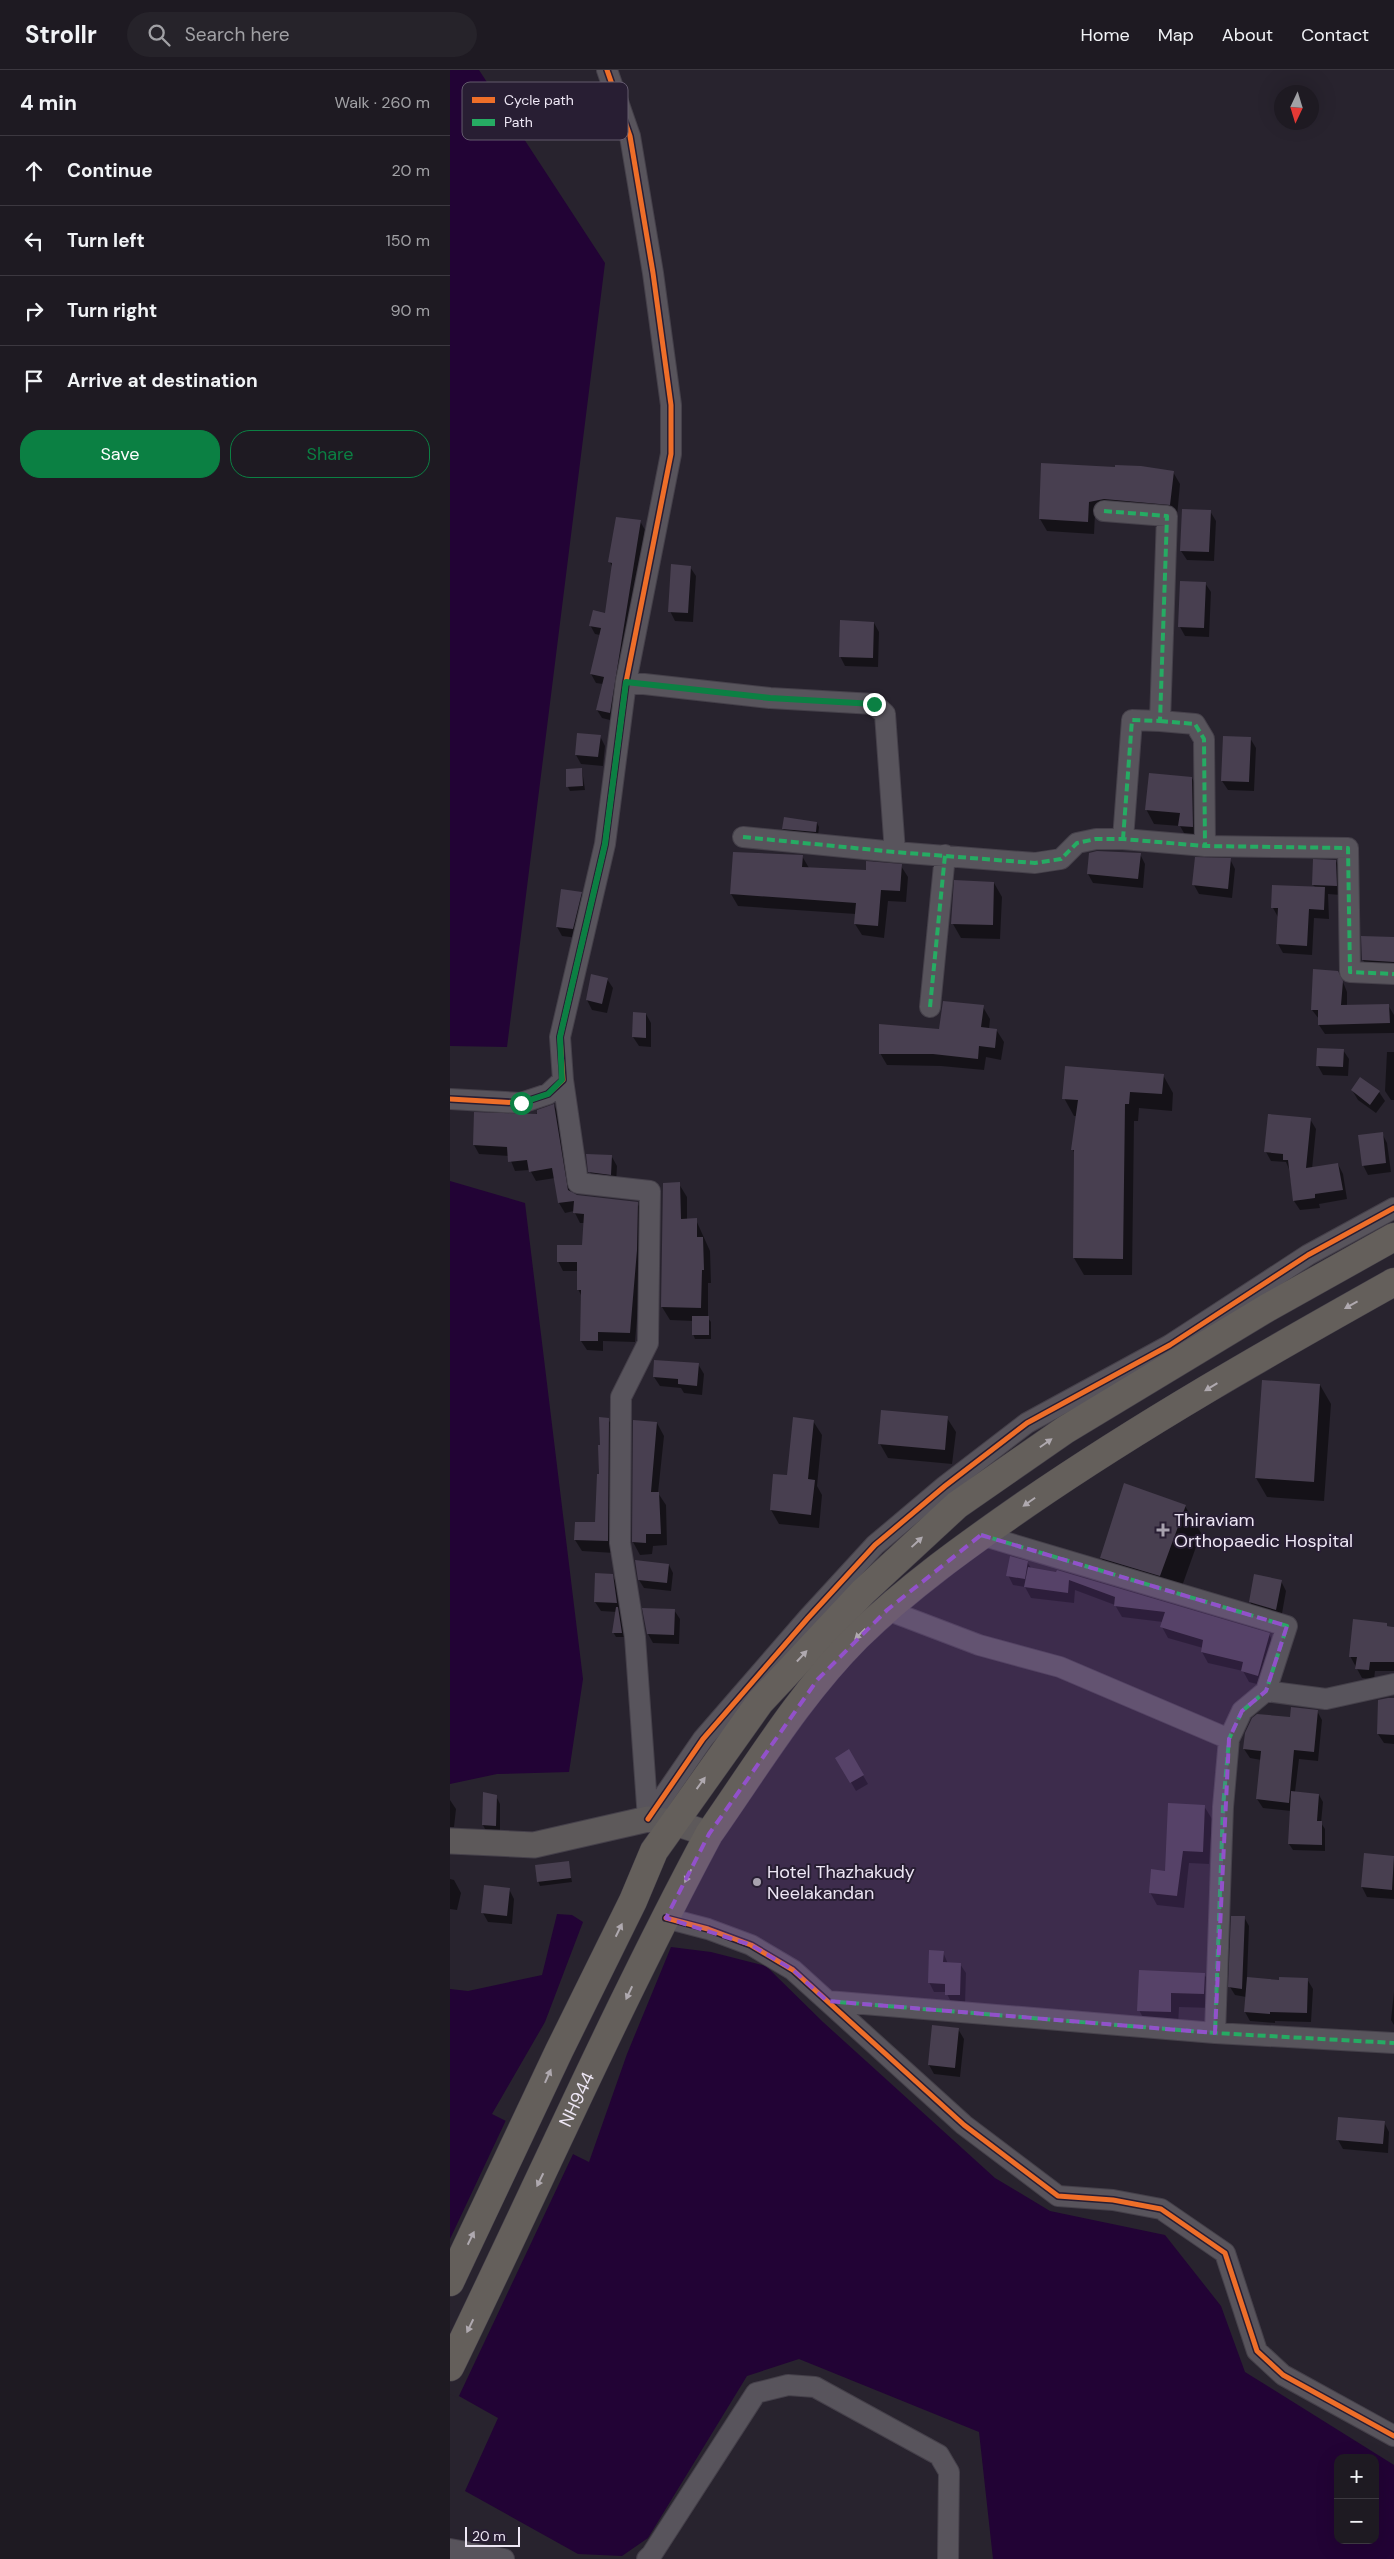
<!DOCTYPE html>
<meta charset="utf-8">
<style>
body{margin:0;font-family:"DM Sans",sans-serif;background:#26232a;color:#f1f3f6}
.controls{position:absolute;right:15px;bottom:15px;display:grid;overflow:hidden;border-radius:10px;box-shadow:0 5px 20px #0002}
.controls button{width:45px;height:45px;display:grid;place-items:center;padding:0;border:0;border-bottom:1px solid #3c3840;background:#1e1a22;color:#f1f3f6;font:25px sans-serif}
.compass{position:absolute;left:824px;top:15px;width:45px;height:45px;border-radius:50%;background:#1e1a22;box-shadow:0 5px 20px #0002;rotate:184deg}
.scale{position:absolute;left:15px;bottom:12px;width:55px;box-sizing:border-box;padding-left:5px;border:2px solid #ede6f4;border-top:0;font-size:14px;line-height:18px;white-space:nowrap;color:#ede6f4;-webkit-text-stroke:4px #281e33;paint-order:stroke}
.stop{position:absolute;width:15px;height:15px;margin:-11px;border:4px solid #0b8043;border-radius:50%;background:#fff}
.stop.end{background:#0b8043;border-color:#fff;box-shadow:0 1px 5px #0008}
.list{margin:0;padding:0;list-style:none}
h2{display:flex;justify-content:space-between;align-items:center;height:65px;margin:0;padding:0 20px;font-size:21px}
h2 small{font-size:16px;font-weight:400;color:#a1a1a5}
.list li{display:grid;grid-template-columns:32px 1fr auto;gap:15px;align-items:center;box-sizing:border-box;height:70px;padding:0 20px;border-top:1px solid #3c3840}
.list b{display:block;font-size:19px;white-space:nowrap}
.list em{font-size:16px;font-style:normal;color:#a1a1a5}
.actions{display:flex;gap:10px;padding:15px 20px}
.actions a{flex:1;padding:11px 0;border:1px solid #0b8043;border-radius:20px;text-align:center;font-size:18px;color:#0b8043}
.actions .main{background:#0b8043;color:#fff}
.icon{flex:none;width:28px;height:28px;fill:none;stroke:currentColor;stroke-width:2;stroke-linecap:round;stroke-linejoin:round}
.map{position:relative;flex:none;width:944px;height:2489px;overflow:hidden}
header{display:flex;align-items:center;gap:30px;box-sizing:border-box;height:70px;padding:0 25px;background:#1e1a22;border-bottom:1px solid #3c3840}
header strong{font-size:24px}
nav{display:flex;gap:28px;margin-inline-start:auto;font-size:18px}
.search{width:350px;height:45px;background:#26232a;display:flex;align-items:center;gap:12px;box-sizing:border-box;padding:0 18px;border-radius:28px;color:#a1a1a5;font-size:19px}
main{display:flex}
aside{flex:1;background:#1e1a22}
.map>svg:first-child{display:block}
.water{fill:#220335;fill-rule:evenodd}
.pier{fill:#28232e}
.shadow{fill:#0007}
.building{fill:#483f50}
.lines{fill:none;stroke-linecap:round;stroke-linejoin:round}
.minor-casing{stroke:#45404a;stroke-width:22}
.major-casing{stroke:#45404a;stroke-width:27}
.highway-casing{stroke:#45404a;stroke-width:29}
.minor{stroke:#58545c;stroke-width:20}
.major{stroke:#5d595a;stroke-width:25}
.highway{stroke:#645f5b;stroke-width:28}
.quiet{stroke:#26ab63;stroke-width:4;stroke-dasharray:8 4;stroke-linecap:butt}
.cycleway-casing{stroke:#281e33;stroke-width:8}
.cycleway{stroke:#ee6e29;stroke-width:5}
.oneway{fill:#afa9af}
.route{stroke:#0b8043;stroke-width:6}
.marked{fill:#9251ca;fill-opacity:0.2;stroke:#9251ca;stroke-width:4;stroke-dasharray:10 6;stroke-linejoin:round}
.poi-dot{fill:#a8a2af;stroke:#281e33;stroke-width:2}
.labels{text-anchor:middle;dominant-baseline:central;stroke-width:4;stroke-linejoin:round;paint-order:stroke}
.poi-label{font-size:18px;fill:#ede6f4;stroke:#281e33;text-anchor:start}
.street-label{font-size:18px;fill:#ede6f4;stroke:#281e33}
.key{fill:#281e33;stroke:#635a6d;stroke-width:1}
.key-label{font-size:14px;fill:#ede6f4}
</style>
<header>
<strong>Strollr</strong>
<div class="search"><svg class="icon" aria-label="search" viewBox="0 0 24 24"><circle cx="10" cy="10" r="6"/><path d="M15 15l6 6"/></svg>Search here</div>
<nav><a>Home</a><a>Map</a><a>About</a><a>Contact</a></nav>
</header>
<main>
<aside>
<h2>4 min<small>Walk · 260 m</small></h2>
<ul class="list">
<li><svg class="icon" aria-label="ahead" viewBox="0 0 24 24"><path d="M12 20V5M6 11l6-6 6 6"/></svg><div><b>Continue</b></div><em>20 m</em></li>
<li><svg class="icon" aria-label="left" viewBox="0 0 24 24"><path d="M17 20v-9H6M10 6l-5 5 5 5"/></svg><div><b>Turn left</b></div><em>150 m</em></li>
<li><svg class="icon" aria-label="right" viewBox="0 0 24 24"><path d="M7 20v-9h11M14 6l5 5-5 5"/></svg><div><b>Turn right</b></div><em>90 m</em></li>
<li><svg class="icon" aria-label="arrive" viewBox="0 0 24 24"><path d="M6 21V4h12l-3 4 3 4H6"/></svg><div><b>Arrive at destination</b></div></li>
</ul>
<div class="actions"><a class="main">Save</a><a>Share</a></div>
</aside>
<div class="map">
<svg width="944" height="2489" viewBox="0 0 944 2489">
<rect width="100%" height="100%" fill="#28232e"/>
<path class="water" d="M0,0H29L155,193L57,977L0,976Z
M0,1111L75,1133L133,1609L119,1702L47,1704L0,1714Z
M107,1844L122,1845L133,1852L95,1952L42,2044L139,2092L177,1984L221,1877L261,1882L316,1896L373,1952L545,2108L600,2141L715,2165L771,2236L795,2302L944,2395V2489H543L529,2362L349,2289L297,2306L198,2468L172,2486L128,2484L15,2421L48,2348L0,2321V1919L18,1921L92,1905ZM888,2388H925V2470H888Z"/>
<path class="pier" d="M57,2048L124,2082L8,2328L0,2324V2169Z"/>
<path class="shadow" d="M593,395L723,402L730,414L727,447L645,444L644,464L597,461L590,449Z
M760,441L766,451L764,491L737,490L731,481Z
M190,451L195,460L164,651L152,648L147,640L153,614L146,613L141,604L150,565L145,564L140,555L156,544L162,497L160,492Z
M240,497L246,506L243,552L225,551L220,541Z
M755,513L761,522L759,567L735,566L730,557Z
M424,553L429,562L428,597L395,596L390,586Z
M150,666L155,676L153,696L131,694L126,685Z
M800,668L806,678L804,721L778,720L772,711Z
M132,699L135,720L120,721L118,717Z
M742,708L750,723V771L738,770L730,756L704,754L696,739Z
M367,753L369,757L368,766L336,763L333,759Z
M690,784L695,794L693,818L643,813L638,804Z
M352,786L359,798L417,802L451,796L458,807L456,832L438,831L434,868L412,865L405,854L406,844L288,836L281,824Z
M780,789L785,799L782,828L749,824L744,815Z
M886,791L891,800V825L878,824L879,849L864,848L862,885L833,883L828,874V847L823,838L865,817L863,815Z
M544,813L552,827L550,869L511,868L503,854Z
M131,823L136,832L128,868L112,866L107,857Z
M944,868V900L918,899L913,890Z
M157,909L163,918L157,943L142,940L137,930Z
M893,912L897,922V936L938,935L944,945V963L875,964L869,955V949L862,940Z
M533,937L540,949L539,959L547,961L554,972L551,990L536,987L534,1000L491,996L437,995L430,983L490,960Z
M196,944L201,953V977L189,976L183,967Z
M893,980L899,989L898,1006L873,1005L868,996Z
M937,982H944V1030H941L935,1021Z
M713,1005L723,1023L722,1041L689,1038L688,1051H684L682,1205H634L624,1188L625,1084L623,1080L627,1046H624L614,1028Z
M910,1009L929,1022L935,1031L926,1043L908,1030L902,1020Z
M104,1035L109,1045L122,1124L126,1126L187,1133L193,1143L192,1190L185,1272L153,1271V1281L137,1280L131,1271L132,1227L128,1219V1201H113L108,1191L133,1176L135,1153H130L124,1141L115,1143L109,1133L105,1108L86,1111L80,1100L65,1101L59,1086L29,1084L24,1075Z
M860,1049L866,1059L862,1099L888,1094L893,1104L897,1129L869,1134L870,1138L850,1140L844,1131L839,1099L836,1092L821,1091L816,1082Z
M932,1063L937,1073L941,1102L918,1105L913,1095Z
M162,1087L167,1096L166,1114L145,1111L140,1102Z
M215,1114H229L237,1127V1150H246L260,1181L261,1213H258V1248L261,1252V1269H245L243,1264V1251L220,1250L212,1237Z
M248,1294L254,1304L252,1325L234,1323L231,1318L210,1316L204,1307Z
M870,1315L881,1334L874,1431L817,1427L806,1408Z
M497,1348L506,1362L502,1394L438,1388L430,1374Z
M158,1349L165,1361L164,1483L132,1481L125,1470L146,1454L152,1376Z
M184,1351L207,1353L214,1366L208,1423L216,1435L217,1475L203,1476L202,1484L190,1485L183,1472Z
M363,1351L372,1365L367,1416L372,1425L369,1458L329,1454L321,1440L324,1405L338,1407Z
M735,1436L751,1463L726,1533L667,1515L651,1488Z
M577,1492L581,1498L819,1564L825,1576L815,1616L799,1612L793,1601L758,1593L752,1582L753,1578L718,1568L712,1557L713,1552L672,1547L665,1535L625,1520L624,1533L581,1528L575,1517L563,1515L558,1505Z
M219,1495L223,1503L221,1521L194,1518L189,1510Z
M162,1505L168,1515L174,1567H166L163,1562L167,1542L151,1541L145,1532Z
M831,1511L836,1521L831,1549L806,1542L800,1532Z
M224,1540L230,1549L229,1574L203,1573L198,1564Z
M904,1551L944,1557V1601H925L924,1609L912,1608L900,1586Z
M944,1630V1674L934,1673L928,1664Z
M867,1641L872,1650L868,1691L849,1689L845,1722L869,1725L873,1732L871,1753L875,1759V1781L843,1780L839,1774L841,1741L813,1738L807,1729L811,1690L800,1688L794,1679L841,1649Z
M399,1681L418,1714L406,1721L387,1688Z
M46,1726L50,1734V1763H37L33,1755Z
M0,1730L6,1739L4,1757H0Z
M754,1736L762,1749L759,1794L739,1793L734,1838L707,1835L700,1822L717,1802Z
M915,1785L944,1787V1829L917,1827L912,1817Z
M118,1792L122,1812L90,1816L88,1811Z
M0,1809L4,1810L11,1823L7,1840L0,1839Z
M59,1819L64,1829L62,1854L38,1852L33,1843Z
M794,1847L799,1856L797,1908L830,1912L857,1909L863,1919L861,1952L825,1951V1953L800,1951L795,1942L796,1927L785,1925L780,1917Z
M493,1882L498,1894H510L516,1903L515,1934H502L496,1922H484L479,1912Z
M754,1904L763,1919L762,1938L729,1937L728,1956L697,1955L689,1940Z
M944,1922V1955L941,1950Z
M508,1959L514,1969L510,2007L484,2004L479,1995Z
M934,2052L939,2062L938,2083L893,2079L888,2070Z"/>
<path class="building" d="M591,393L665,397V395L691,396L724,401L720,435L654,429L639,432L638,452L589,449Z
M732,439L761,440L759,482L730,481Z
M166,447L191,450L160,643L146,640L154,607L140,604L151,558L139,556L143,540L155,543L162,493L158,492Z
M221,494L241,496L238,543L218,542Z
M730,511L756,512L754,558L728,557Z
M390,550L424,552L423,588L389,587Z
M127,663L151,665L148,687L125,685Z
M773,666L801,667L799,712L771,711Z
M132,698L133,716L116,717V699Z
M699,703L742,707L743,757L728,756L730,743L695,740Z
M334,747L367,752L366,762L332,759Z
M647,781L691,783L688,809L637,804L639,783Z
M283,782L353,785L352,797L416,800V791L452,794L450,821L431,820L428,856L404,854L406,833L280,824Z
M745,787L781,788L778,819L742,815Z
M863,789L886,790L887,816L862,815Z
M504,810L544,812L543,855L501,854Z
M822,815L875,817L874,840L859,839L857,876L826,874L828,838H821Z
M111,819L132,822L123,859L106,857Z
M911,866L944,867V892L912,890Z
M863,899L888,901L893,911L891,935L939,934L940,953L868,955V940H861Z
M141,904L158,908L152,934L136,930Z
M493,931L534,935L531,957L547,959L545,978L529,976L528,989L483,984H429V954L489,959Z
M183,942L196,943V968L182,967Z
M867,978L894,979L893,997L866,996Z
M615,996L714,1004L712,1024L680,1022L679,1034H675L673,1189L623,1188L624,1080H621L628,1030L612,1029Z
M910,1007L930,1021L920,1035L901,1020Z
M104,1034L118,1120L127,1125L188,1132L187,1180L180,1263L148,1262V1271H130L131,1220H127V1192H107V1175H132L134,1144L123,1143L124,1131L108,1133L102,1098L79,1102L77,1090L58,1092L57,1077L23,1075L24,1042L87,1044V1040Z
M818,1044L861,1048L856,1098L888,1093L893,1120L865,1124V1128L843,1131L838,1090H833V1084L814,1082Z
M933,1062L936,1093L912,1096L908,1065Z
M136,1084L162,1085L161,1105L138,1102Z
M230,1112L231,1149L247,1148V1167H253L254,1200H252L251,1238L211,1237L213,1113Z
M242,1246H259V1265H242Z
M204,1290L249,1293L247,1316L228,1314V1309L203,1307Z
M812,1310L870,1314L864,1412L805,1408Z
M431,1340L498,1346L495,1380L428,1374Z
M149,1347L159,1348L158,1471L124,1470L125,1452H145L147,1404H149L148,1375H150Z
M343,1347L364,1350L358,1409L365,1410L361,1445L320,1440L323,1404L337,1405Z
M183,1350L207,1352L201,1422H209L211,1464H196V1473L182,1472Z
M674,1413L736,1435L710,1506L650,1488Z
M560,1486L578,1491L575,1509L556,1506Z
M185,1490L219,1494L217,1513L188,1510Z
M578,1497L606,1502L607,1500L820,1563L808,1606L791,1601L793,1592L751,1582L753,1570L710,1557L715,1542L664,1536L665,1527L619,1510L618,1523L574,1517Z
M145,1503L163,1504L167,1533L144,1532Z
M804,1504L832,1510L826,1540L799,1532Z
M166,1537H168L172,1563H162Z
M192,1538L225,1539L224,1565L197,1564Z
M903,1549L937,1553V1556L944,1557V1592H920L919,1600L905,1599L907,1587H899Z
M938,1628H944V1665L927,1664L928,1630Z
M841,1637L868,1640L864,1682L844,1680L839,1733L806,1729L811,1681L793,1679L795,1663L802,1648L807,1644L840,1647Z
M399,1679L414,1705L400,1713L385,1688Z
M841,1721L869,1724L867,1751H872V1775L838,1774Z
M33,1722L47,1725L46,1756L32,1755Z
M718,1733L755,1735L753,1782L733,1781L727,1826L699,1823L701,1799L715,1801Z
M914,1783L944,1786L942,1820L911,1817Z
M119,1791L121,1808L87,1812L85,1795Z
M34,1815L60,1818L57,1846L31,1843Z
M781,1846H795L792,1919L778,1917Z
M479,1880L494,1881L493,1892L511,1893L510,1925H495V1914L478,1913Z
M689,1900L755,1903L754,1924L721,1923V1942L687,1941Z
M797,1907L829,1910V1907L858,1908L857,1943L820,1942V1944L794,1942Z
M482,1955L509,1958L505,1998L478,1995Z
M888,2047L935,2051L933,2074L886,2070Z"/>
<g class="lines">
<g class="minor-casing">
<path id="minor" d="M654,441L717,446L710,651L682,650L673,769
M176,612L320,628L424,634L435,644L445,782
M710,651L745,654L754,669L755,776
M293,767L445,782L585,793L611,789L627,773L646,769H673L755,776L898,778L900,902L944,904
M480,937L495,785
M113,1010L128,1113L200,1121L198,1273L171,1327L170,1473L185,1567L198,1749
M0,1029L71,1033L98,1024L113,1010L110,967L155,774L176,612L221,384V335L203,203L180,66L157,0
M531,1465L837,1556L816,1621L792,1641L779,1669L773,1737L765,1963
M437,1540L529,1575L610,1597L779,1669
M816,1621L876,1629L944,1614
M198,1749L253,1669L358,1548L425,1475L495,1416L577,1353L720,1275L858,1185L944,1138
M216,1848L258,1859L301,1875L343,1900L514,2055L608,2126L663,2130L711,2139L775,2183L807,2281L833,2305L944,2366
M377,1931L765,1963L944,1973
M0,2479L54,2489
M197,2489L202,2484L306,2323L338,2315L365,2317L489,2385L499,2402L498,2489"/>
</g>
<g class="major-casing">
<path id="major" d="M0,1771L84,1775L198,1749L222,1752L259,1764"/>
</g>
<g class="highway-casing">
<g id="highway">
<path d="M0,2212L109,1981L183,1831L204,1781L310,1632L413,1522L507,1435L615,1360L817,1238L944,1167"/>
<path id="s1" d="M0,2297C86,2120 166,1938 259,1764C306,1697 349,1625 407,1567C458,1517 517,1475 576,1434C694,1353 819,1282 944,1212"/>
</g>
</g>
<use href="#minor" class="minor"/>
<use href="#major" class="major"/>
<use href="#highway" class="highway"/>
<path class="quiet" d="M654,441L717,446L710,651L682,650L673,769
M710,651L745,654L754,669L755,776
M293,767L445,782L585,793L611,789L627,773L646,769H673L755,776L898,778L900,902L944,904
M480,937L495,785
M531,1465L837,1556L816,1621L792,1641L779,1669L773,1737L765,1963
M377,1931L765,1963L944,1973"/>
<g class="cycleway-casing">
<path id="cycleway" d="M0,1029L71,1033L98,1024L113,1010L110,967L155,774L176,612L221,384V335L203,203L180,66L157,0
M198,1749L253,1669L358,1548L425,1475L495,1416L577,1353L720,1275L858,1185L944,1138
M216,1848L258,1859L301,1875L343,1900L514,2055L608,2126L663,2130L711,2139L775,2183L807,2281L833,2305L944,2366"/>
</g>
<use href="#cycleway" class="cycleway"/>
</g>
<defs><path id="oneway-solid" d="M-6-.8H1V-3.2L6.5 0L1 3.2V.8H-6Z" transform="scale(1.25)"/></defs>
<g class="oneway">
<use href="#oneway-solid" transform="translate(901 1235) rotate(151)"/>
<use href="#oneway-solid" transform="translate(761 1317) rotate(149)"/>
<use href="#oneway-solid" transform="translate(596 1373) rotate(-35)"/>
<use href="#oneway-solid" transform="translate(579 1432) rotate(145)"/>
<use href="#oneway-solid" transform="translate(467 1472) rotate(-43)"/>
<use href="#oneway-solid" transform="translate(410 1564) rotate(136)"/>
<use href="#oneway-solid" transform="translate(352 1586) rotate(-47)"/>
<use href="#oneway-solid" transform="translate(251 1713) rotate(-54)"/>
<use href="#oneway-solid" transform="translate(238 1806) rotate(117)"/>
<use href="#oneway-solid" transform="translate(169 1860) rotate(-64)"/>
<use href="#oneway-solid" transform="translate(179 1923) rotate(115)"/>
<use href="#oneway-solid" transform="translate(98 2006) rotate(-66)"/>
<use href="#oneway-solid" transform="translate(90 2110) rotate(116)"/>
<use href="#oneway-solid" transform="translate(21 2168) rotate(-64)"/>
<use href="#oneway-solid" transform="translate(20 2256) rotate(116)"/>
</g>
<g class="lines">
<path class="route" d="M71,1033L98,1024L112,1010L110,967L155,774L176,612L320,628L424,634"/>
</g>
<path class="marked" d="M531,1465L837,1556L816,1621L792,1641L779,1669L765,1963L377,1931L343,1900L301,1875L216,1848L259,1764L368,1609L437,1540Z"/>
<g class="poi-dot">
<path d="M710.5 1452.5h5v5h5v5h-5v5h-5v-5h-5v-5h5z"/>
<circle cx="307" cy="1812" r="5"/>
</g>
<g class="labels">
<g class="poi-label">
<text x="724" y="1450">Thiraviam<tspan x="724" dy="21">Orthopaedic Hospital</tspan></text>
<text x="317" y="1802">Hotel Thazhakudy<tspan x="317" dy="21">Neelakandan</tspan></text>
</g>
<g class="street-label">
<text stroke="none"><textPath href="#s1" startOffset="296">NH944</textPath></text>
</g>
</g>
<rect x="12" y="12" width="166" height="58" rx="8" class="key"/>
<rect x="22" y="27" width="23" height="6" fill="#ee6e29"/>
<rect x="22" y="49" width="23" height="7" fill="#26ab63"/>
<g class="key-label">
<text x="54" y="35">Cycle path</text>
<text x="54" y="57">Path</text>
</g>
</svg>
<div class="controls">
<button>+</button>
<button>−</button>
</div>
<svg class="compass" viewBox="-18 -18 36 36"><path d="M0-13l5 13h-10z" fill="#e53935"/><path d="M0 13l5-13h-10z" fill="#a1a1a5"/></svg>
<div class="scale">20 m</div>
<div class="stop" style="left:71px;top:1033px"></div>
<div class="stop end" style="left:424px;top:634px"></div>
</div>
</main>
